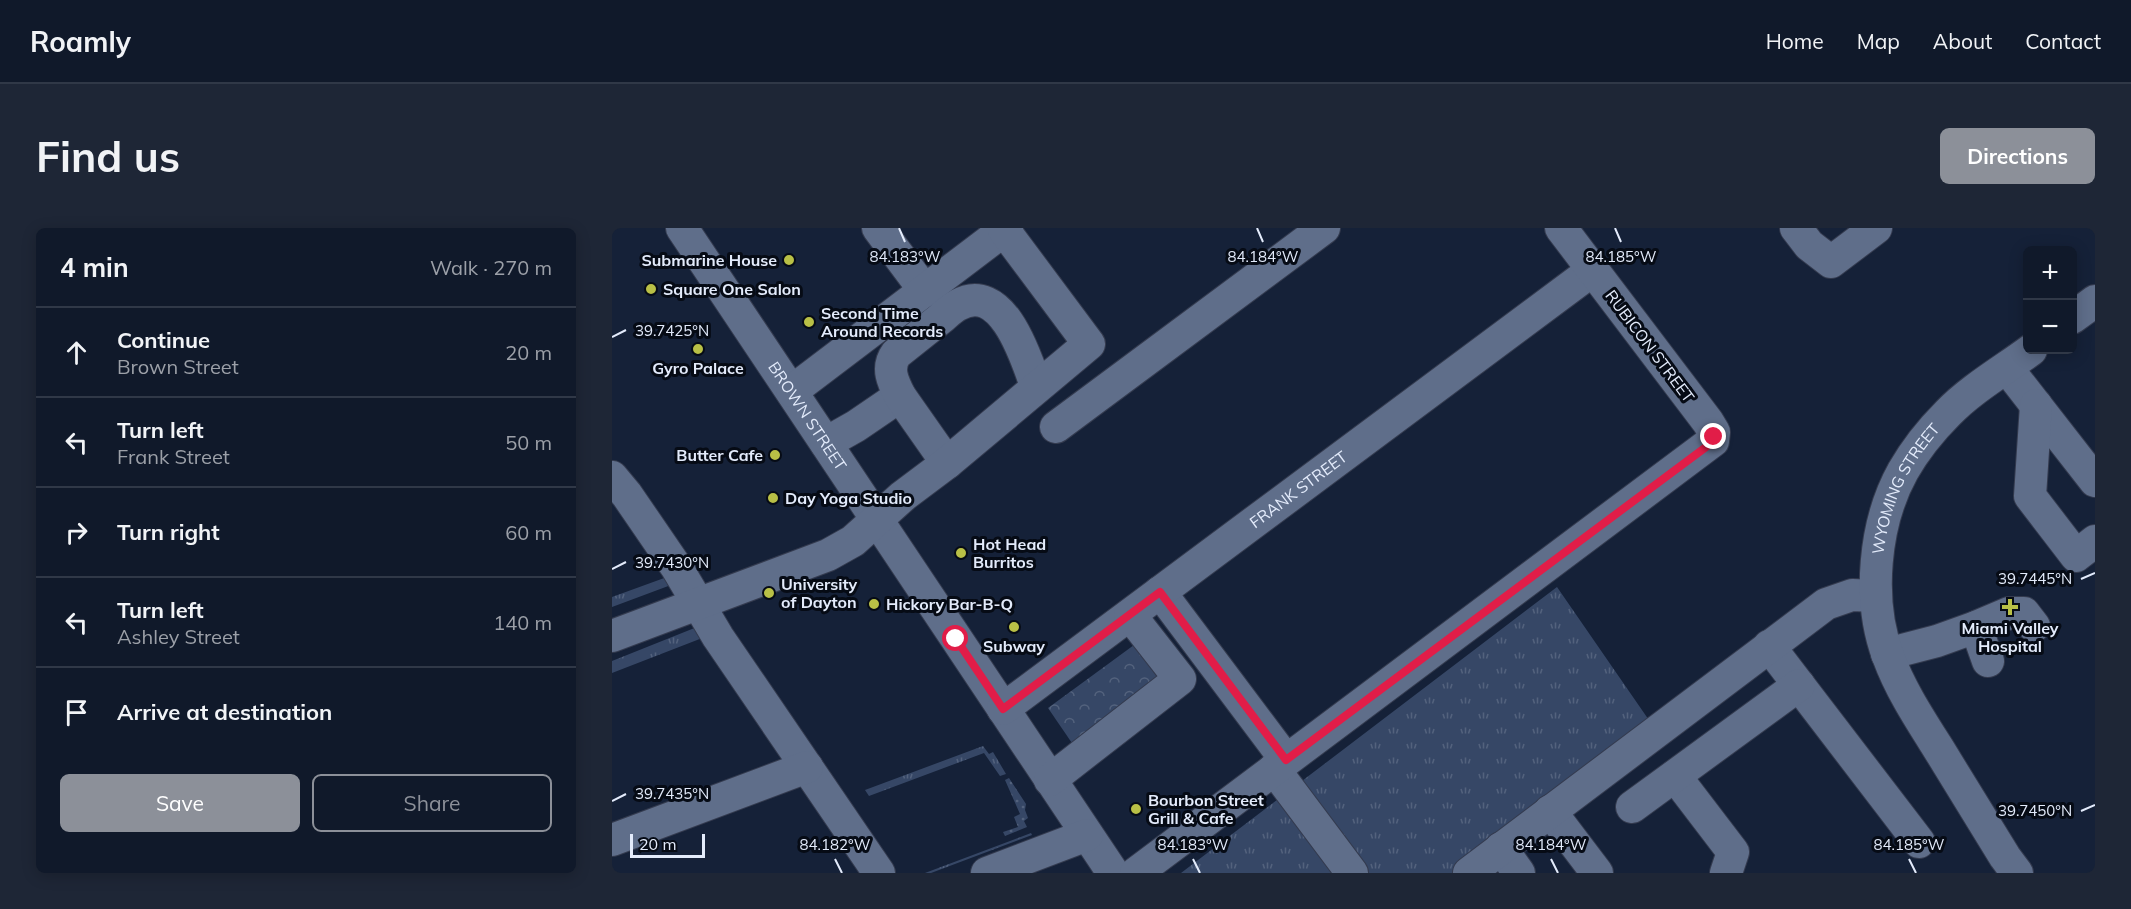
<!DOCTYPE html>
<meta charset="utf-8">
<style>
body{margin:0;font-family:Mulish,sans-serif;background:#1e2636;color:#f1f3f6}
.controls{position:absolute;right:18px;top:18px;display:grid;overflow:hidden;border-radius:9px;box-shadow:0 3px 15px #0003}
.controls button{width:54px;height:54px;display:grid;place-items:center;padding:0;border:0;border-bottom:2px solid #303847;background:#10192a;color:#f1f3f6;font:30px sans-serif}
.scale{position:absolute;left:18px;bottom:15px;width:75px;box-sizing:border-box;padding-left:6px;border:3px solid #e3ebfb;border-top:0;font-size:16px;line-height:21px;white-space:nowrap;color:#e3ebfb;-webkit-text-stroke:4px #060b15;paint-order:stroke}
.stop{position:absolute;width:18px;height:18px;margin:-14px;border:4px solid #e11d48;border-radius:50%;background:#fff}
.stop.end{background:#e11d48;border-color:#fff;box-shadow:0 2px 6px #0008}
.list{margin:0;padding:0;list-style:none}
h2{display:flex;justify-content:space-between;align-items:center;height:78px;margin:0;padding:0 24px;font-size:26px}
h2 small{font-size:20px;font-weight:400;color:#9ca0a8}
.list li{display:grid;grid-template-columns:39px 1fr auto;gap:18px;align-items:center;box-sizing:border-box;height:90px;padding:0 24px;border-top:2px solid #303847}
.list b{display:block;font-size:22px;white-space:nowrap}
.list p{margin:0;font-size:20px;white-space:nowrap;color:#9ca0a8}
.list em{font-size:20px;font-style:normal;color:#9ca0a8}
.actions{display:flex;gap:12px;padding:18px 24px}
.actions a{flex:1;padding:14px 0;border:2px solid #8c9099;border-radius:9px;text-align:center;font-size:21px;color:#8c9099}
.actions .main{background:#8c9099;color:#fff}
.icon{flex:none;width:33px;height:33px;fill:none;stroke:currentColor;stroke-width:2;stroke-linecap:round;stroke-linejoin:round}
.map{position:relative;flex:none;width:1483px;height:645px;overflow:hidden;border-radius:9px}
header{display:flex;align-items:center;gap:36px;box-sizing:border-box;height:84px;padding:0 30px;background:#10192a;border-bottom:2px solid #303847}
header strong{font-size:28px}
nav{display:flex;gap:33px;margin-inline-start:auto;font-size:21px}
.intro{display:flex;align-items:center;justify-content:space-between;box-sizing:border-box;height:144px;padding:0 36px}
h1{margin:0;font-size:42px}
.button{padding:15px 27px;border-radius:9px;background:#8c9099;color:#fff;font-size:21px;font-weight:700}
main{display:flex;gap:36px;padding:0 36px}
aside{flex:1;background:#10192a;border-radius:9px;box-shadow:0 3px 15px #0003}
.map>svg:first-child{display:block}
.grass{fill:url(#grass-tufts)}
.park{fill:url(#park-crowns)}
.garden{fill:url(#garden-dots)}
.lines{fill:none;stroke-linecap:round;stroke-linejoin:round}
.minor-casing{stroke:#343b4f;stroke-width:34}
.minor{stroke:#5f6e8a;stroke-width:32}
.route{stroke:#e11d48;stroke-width:8}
.ticks{fill:none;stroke:#e3ebfb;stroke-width:2}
.poi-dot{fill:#b9c046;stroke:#060b15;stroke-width:2}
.labels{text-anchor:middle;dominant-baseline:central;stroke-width:6;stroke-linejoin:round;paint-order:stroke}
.poi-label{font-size:16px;font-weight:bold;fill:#e3ebfb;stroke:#060b15;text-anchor:start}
.street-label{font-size:16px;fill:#e3ebfb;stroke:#060b15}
.ticks-label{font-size:15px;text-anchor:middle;fill:#e3ebfb;stroke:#060b15;stroke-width:6;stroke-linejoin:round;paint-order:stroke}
</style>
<header>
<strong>Roamly</strong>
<nav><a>Home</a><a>Map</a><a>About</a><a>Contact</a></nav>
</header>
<div class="intro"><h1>Find us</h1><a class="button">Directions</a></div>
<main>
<aside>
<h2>4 min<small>Walk · 270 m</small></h2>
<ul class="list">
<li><svg class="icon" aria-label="ahead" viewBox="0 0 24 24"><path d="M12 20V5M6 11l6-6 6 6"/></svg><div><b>Continue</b><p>Brown Street</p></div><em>20 m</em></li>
<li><svg class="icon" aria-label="left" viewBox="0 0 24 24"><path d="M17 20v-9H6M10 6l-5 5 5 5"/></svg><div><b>Turn left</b><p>Frank Street</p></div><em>50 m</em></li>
<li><svg class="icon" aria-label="right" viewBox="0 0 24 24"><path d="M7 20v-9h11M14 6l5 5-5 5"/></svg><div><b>Turn right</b></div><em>60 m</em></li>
<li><svg class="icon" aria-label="left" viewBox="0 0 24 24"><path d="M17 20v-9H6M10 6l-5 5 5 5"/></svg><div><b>Turn left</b><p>Ashley Street</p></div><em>140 m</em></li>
<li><svg class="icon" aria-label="arrive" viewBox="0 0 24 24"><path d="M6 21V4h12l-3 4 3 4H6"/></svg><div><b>Arrive at destination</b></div></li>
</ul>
<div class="actions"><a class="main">Save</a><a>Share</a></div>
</aside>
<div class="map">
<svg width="1483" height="645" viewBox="0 0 1483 645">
<defs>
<pattern id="grass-tufts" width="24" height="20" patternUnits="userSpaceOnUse" patternTransform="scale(1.5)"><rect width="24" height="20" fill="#364766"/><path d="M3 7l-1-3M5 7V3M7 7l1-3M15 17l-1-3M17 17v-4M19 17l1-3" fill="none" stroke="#53627d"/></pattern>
<pattern id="park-crowns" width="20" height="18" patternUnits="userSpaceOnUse" patternTransform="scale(1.5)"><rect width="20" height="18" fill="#364766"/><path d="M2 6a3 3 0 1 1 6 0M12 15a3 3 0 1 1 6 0" fill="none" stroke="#53627d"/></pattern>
<pattern id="garden-dots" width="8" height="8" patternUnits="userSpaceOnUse" patternTransform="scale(1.5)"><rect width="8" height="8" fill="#364766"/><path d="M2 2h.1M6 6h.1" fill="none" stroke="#53627d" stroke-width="1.8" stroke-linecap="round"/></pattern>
</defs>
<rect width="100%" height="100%" fill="#152138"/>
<path class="grass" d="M55,349L59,357L0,379V369Z
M945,359L1041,498L847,645H569Z
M85,399L98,407L0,445V433Z
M371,518L377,526L381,524L394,546L388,548L372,525L257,568L253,562Z
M419,605L420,607L319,645H313Z"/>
<path class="park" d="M522,417L548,453L462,518L436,480Z"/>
<path class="garden" d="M397,550L414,576L413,582L416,590L412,593L415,599L393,608L391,604L406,599L402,589L408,586L393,552Z"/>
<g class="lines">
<g class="minor-casing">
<g id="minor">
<path id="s1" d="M70,0L501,645"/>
<path d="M266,0L313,63"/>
<path d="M1184,0L1197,17L1219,34L1264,0"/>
<path d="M1460,90L1483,73"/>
<path d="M1395,140L1483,253"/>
<path d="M180,163L395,0"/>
<path d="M1424,177L1418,268L1464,328L1483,313"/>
<path d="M444,199L712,0"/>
<path d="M214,215L244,198L288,168"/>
<path d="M335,235L288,168C281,154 274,140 284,126C299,114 313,103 328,91C334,86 340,80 346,77C390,52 414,129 424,158"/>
<path d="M0,249L15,267L65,340L106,409L267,645"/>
<path d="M548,364L674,532"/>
<path d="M1364,399L1376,433"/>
<path d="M0,408L216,327L241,313L291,268L335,235L477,116L392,2"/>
<path d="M1157,418L1307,614"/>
<path d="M1275,426L1325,413L1364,399L1397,385H1412L1422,398"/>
<path id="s2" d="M391,481L981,42"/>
<path d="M662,541L740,645"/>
<path d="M1063,548L1121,624L1114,645"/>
<path d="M438,552L568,451L518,387"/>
<path d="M1020,579L1187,457"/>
<path d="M938,583L985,645"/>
<path d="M0,612L195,539"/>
<path d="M889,620L907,645"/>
<path d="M375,645L475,607"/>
<path d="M524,645L1101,213L1102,204L1096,194L949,0"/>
<path d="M857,645L1214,376L1240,367L1264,368"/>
<path id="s3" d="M1405,645L1393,629C1370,592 1348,556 1326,520C1307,490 1288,461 1276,428C1255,372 1262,295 1291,243C1303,222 1319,202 1336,185C1359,161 1392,142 1419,122"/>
</g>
</g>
<use href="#minor" class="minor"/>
</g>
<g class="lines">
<path class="route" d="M344,411L391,481L548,364L674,532L1090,222L1098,216L1102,209"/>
</g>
<path class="ticks" d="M287,0L293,14M645,0L651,14M1003,0L1009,14M0,109L14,102M0,341L14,334M1469,351L1483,345M0,573L14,566M1469,583L1483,577M223,631L230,645M581,631L588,645M939,631L946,645M1297,631L1304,645"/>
<g class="poi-dot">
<circle cx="177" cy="32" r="6"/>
<circle cx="39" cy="61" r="6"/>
<circle cx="197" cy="94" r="6"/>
<circle cx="86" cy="121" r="6"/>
<circle cx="163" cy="227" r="6"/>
<circle cx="161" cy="270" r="6"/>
<circle cx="349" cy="325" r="6"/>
<circle cx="157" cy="365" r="6"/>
<circle cx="262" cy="376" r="6"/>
<path d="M1395 370h6v6h6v6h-6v6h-6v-6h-6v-6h6z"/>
<circle cx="402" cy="399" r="6"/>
<circle cx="524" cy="581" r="6"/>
</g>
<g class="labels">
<g class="poi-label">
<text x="165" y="32" text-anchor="end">Submarine House</text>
<text x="51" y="61">Square One Salon</text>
<text x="209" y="85">Second Time<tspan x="209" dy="18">Around Records</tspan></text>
<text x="86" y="140" text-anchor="middle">Gyro Palace</text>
<text x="151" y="227" text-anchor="end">Butter Cafe</text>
<text x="173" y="270">Day Yoga Studio</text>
<text x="361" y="316">Hot Head<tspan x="361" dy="18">Burritos</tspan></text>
<text x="169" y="356">University<tspan x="169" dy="18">of Dayton</tspan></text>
<text x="274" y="376">Hickory Bar-B-Q</text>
<text x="1398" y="400" text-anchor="middle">Miami Valley<tspan x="1398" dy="18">Hospital</tspan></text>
<text x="402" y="418" text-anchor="middle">Subway</text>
<text x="536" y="572">Bourbon Street<tspan x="536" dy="18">Grill &amp; Cafe</tspan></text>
</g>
<g class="street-label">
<text transform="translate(1038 118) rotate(53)">RUBICON STREET</text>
<text stroke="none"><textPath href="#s1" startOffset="226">BROWN STREET</textPath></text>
<text stroke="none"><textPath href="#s2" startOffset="368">FRANK STREET</textPath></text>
<text stroke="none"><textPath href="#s3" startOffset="428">WYOMING STREET</textPath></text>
</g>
</g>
<g class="ticks-label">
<text x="293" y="34">84.183°W</text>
<text x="651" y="34">84.184°W</text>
<text x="1009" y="34">84.185°W</text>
<text x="60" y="108">39.7425°N</text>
<text x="60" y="340">39.7430°N</text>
<text x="1423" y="356">39.7445°N</text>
<text x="60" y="571">39.7435°N</text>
<text x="1423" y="588">39.7450°N</text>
<text x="223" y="622">84.182°W</text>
<text x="581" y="622">84.183°W</text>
<text x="939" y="622">84.184°W</text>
<text x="1297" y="622">84.185°W</text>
</g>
</svg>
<div class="controls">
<button>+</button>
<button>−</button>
</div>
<div class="scale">20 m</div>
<div class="stop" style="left:344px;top:411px"></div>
<div class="stop end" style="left:1102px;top:209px"></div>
</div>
</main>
